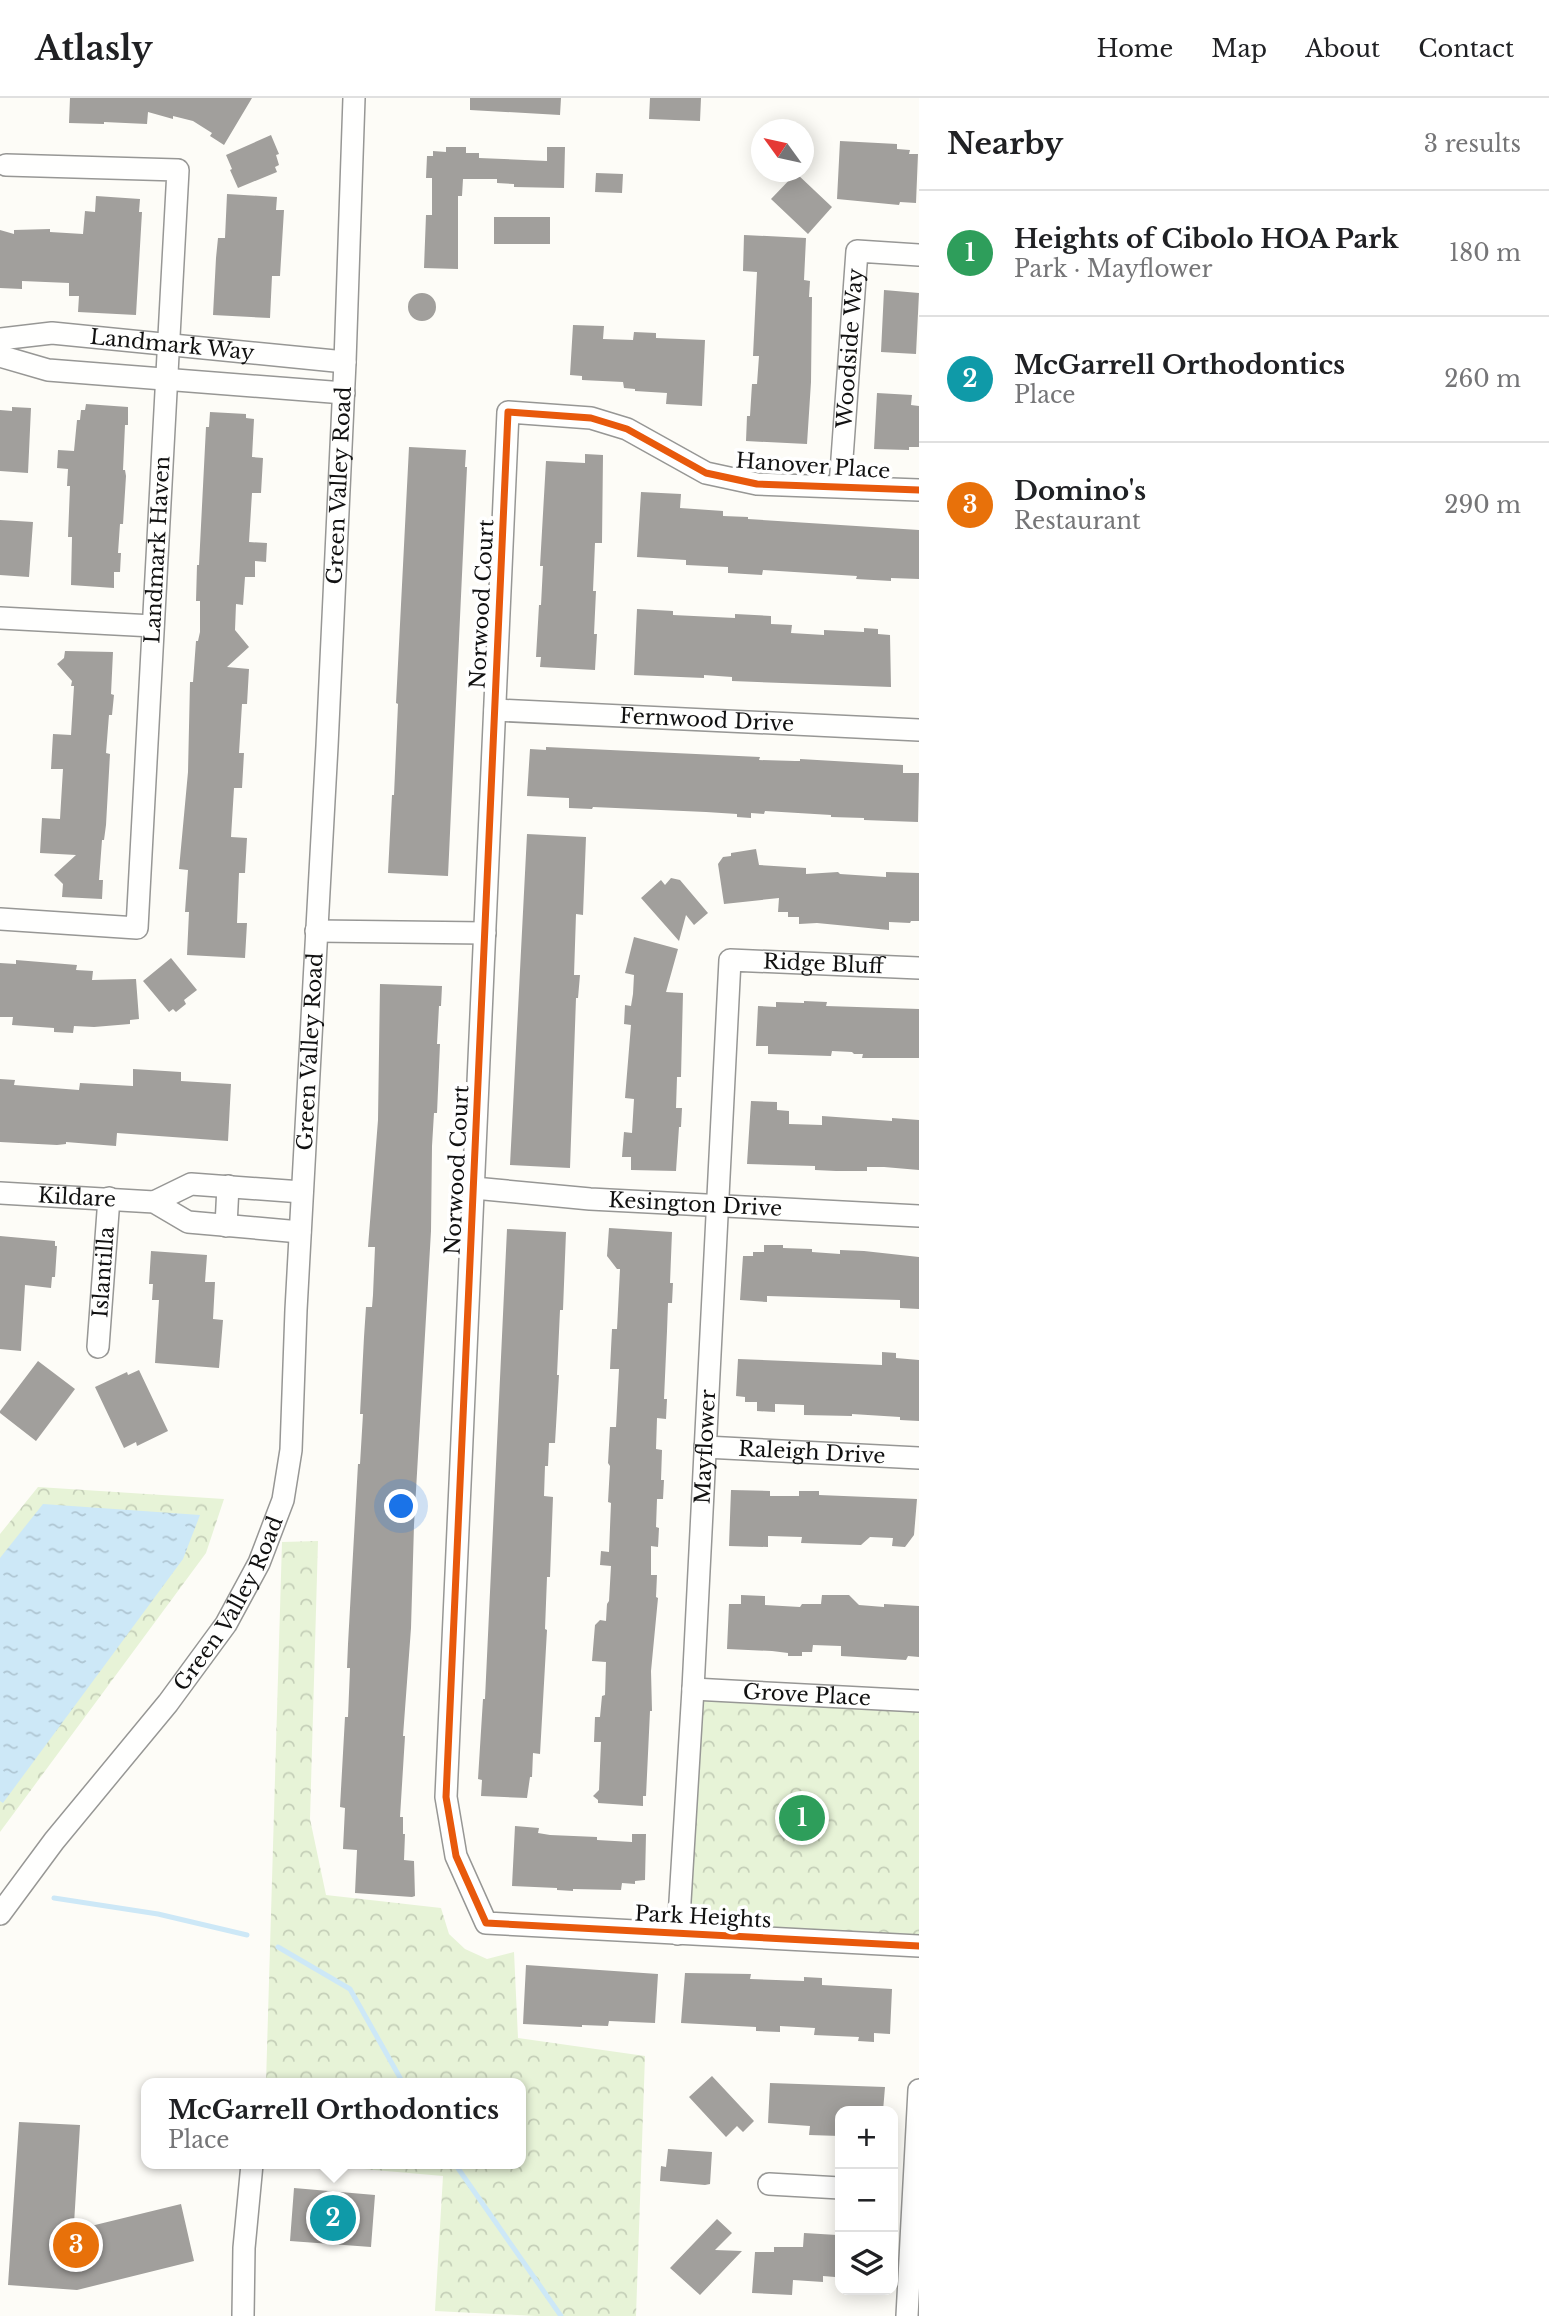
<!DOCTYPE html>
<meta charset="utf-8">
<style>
body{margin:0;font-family:"Libre Baskerville",serif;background:#f6f6f6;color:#202124}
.controls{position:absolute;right:21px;bottom:21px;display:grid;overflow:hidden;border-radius:14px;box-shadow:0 4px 18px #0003}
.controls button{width:63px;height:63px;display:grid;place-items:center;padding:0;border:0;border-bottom:2px solid #e0e0e0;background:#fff;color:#202124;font:35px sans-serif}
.compass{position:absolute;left:751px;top:21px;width:63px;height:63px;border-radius:50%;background:#fff;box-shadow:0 4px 18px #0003;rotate:303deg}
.you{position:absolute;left:402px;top:1409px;width:24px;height:24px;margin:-18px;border:5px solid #fff;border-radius:50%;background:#1a73e8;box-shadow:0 0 0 10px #1a73e833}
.badge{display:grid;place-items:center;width:46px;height:46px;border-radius:50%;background:#646362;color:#fff;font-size:23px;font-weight:700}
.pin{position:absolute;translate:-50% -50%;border:4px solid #fff;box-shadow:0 2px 7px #0006}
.popup{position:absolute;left:141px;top:1980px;width:385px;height:91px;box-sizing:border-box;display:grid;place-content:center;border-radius:14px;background:#fff;filter:drop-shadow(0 2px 5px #0005);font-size:23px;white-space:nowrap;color:#757577}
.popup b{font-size:26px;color:#202124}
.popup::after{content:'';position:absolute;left:50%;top:100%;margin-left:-14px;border:14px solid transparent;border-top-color:#fff}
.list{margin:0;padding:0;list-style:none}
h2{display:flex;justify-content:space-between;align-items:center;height:91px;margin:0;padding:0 28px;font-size:30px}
h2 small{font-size:23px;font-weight:400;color:#757577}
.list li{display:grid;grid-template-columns:46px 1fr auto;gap:21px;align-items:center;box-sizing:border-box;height:126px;padding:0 28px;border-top:2px solid #e0e0e0}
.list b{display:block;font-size:26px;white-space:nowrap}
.list p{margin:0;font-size:23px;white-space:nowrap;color:#757577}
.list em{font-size:23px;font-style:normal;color:#757577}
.icon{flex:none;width:38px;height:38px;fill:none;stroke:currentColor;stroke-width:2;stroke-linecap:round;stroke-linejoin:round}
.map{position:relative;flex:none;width:919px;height:2218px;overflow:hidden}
header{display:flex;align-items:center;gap:42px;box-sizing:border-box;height:98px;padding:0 35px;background:#fff;border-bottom:2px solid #e0e0e0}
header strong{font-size:33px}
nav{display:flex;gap:38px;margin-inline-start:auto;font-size:24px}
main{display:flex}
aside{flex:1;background:#fff}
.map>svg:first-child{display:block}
.park{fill:url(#park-crowns)}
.water{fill:url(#water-ripples)}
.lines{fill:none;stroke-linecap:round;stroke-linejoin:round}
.stream{stroke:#cde8f7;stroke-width:5}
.building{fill:#a19f9c}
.minor-casing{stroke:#979795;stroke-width:24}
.minor{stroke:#fffffe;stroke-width:21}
.cycleway-casing{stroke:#fff;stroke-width:11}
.cycleway{stroke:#e8590c;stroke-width:7}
.labels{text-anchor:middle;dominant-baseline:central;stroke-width:7;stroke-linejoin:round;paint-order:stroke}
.street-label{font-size:21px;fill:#111;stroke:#fff}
</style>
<header>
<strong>Atlasly</strong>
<nav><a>Home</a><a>Map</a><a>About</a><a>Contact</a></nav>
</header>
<main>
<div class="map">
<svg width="919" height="2218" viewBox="0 0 919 2218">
<defs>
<pattern id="park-crowns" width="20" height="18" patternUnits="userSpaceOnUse" patternTransform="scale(1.75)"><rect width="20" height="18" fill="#e7f3d7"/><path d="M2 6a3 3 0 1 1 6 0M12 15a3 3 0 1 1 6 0" fill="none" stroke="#c5cfb8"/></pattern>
<pattern id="water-ripples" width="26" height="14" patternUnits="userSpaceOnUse" patternTransform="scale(1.75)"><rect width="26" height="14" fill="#cde8f7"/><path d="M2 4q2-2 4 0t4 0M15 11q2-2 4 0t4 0" fill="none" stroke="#afc6d3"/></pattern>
</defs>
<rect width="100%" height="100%" fill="#fdfcf7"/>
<path class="park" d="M38,1389L224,1401L206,1455L0,1734V1436Z
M318,1443L310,1721L326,1797L441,1810L449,1836L465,1851L487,1861L514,1854L518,1940L645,1958L636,2218H536L435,2213L443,2078L306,2066H520V1985H266L282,1444Z
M693,1591L919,1603V1847L678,1836Z"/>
<path class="water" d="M43,1406L200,1417L183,1461L3,1705L0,1703V1460Z"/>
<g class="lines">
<path class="stream" d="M54,1800L158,1816L247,1837
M278,1849L350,1891L403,1985
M455,2066L561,2218"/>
</g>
<path class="building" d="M70,0H252L224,47L210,38L212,35L193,23L173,18V21L148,14L147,26L104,24V26L69,25Z
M470,0H561L560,17L470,12Z
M650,0H701L700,23L649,21Z
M271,37L279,56L276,57L279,67L275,69L277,74L238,90L230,72L232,71L226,57Z
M840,43L897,46V51L910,52L909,56H918L916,105L900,104L899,107L837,101Z
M446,49H466V55H479V60L547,63V49H565L564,90L514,89V86L497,85V81H463L462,98H458V171L424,170L426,117H432V80H426L427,58H433V53L446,54Z
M596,75L623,76L622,95L595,94Z
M796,75L832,109L808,136L771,101Z
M227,96L277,99L276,112H284L280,178H272L270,220L213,217L216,160L218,140H225Z
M96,98L140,101L139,114H142L136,217L78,214L79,198H69V185L22,183V191L0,190V132L14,136V132L50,131V134L83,136L85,113L95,114Z
M494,119H550V146H494Z
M744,137L806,140L804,182L810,183L809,199H812L811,284L807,346L746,343L747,318H750L752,286H757L759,258H753L757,174L743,173Z
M884,192L919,195L916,256L881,254Z
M408 209a14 14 0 1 1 28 0a14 14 0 1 1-28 0Z
M573,227L604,228L603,241L633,242L634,234L656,235V240L705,242L702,308L666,306L667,295L635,293V291L624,290L623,284L582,282V278L570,277Z
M877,295L912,297L911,307L919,308V349H909V352L874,351Z
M86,306L128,309V327H125L123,372H125L126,378L123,426H120L118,455H121L120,474H114V490L71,487L72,439H68L70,388H67L68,371L57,370L58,352L74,353L77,322H80L81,312H85Z
M12,309L31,310L28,375L0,373V312L12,313Z
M210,314L246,316V320L254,321L252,359L263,360L261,395H252L249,444L267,445L266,464L255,463V479H245L243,507L236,506L235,532L249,549L227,569L249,571L247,606H242L239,655H244L242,690H234L231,739L247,740L245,775H239L237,825H247L245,860L187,857L189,814H185L188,772L179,771L188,674L190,584H193L196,543H198L200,534V503H196L197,467H199L206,329H209Z
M409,349L466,352L465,369H467L448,778L388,775L392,697H394L398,606L396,605Z
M585,356L603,357L602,445H595L593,493H596L594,536H597L595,572L540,569L541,559H536L539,507H541L543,468H540L546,363L585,365Z
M641,394L681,396L680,410L723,413V418L748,419V421L919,432V481L891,480V483L856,481L857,478L763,472L762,477L728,475V469L686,467V462L637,459Z
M0,422L33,424L29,479L0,477Z
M637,511L673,513V517L735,520V516L771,518V526L792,527L791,535L824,537V532L864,534V530L878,531V536L890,537L891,589L732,583V579L704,577V580L634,577Z
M65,553L113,554L111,596L114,597L112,617H109L106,655L110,656L106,727L104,742H102L99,782H103L102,801L62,799L63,786L54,777L76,757L40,755L42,720L60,721L63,671H51L53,636L71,637L74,588H71L72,583L57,566L64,560Z
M546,649L760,659L759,662L795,663H800V661L903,667V675H919L918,724L864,722V720L831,719V717L765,713L764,716L751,715V720L737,719V716L706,714L593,709L592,711L569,710V700L527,698L530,651L546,652Z
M527,736L586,739L583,817L576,816L574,877H580L578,900H576L570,1070L510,1067Z
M756,751L759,767L806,770V776L838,774L840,776L886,779V774L919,775V823H911L910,825L889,824V832L817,825L799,826V819H788V814H778L779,800L724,806L718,766L723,759L731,758V755Z
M671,780L680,782L708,815L694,827L686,817L679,843L641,800L661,782L665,787Z
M634,839L678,851L666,894L683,895L681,979H677L676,1010H682L681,1029H679L676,1073L631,1072V1059H622L624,1034L632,1035L634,1001L625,1000L631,927L624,926L625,907L631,908L633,896L634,877L625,875Z
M171,860L197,892L184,902L186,906L176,914L173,911L169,914L143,883Z
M16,862L77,867L76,872L93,873L92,882L136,881L139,921L130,922V926L94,929L74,928L73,935L54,934V930L12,927L13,919H0V865L16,866Z
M380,886L442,888L441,908H439L437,946H440L437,1015H434L432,1048L431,1133L414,1427L411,1530L403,1638H405L400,1719H403V1736H405L404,1762L414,1763L415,1798L412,1799L355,1795L357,1752L343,1751L345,1710L340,1709L345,1619H348L350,1570H347L348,1546L358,1366H360L363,1316H360L364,1239L366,1209H372L373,1197L375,1149H368L378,1022Z
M804,903L827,904L826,908L919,911V960H862L863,956H854L852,954L832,953L831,958L768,956V948H756L758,908L776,909V904L804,905Z
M133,971L181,974V983L231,986L228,1043L117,1035L116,1048L66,1044V1046L57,1047L0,1044V981L15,982L14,987L79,992L80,985L133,988Z
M751,1003L777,1004V1012L789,1013V1026L822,1027V1018L892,1023V1020L919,1022V1072L884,1069H867V1073H836L815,1072V1068L747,1066Z
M609,1130L672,1134L670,1185H673L672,1205H668L667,1233L664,1301H667L666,1321L657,1320L656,1351L662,1352L661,1382H664L663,1401H657L656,1429L659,1430L658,1449L651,1448V1477H657L656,1499L658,1500L651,1573L652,1613H650L646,1698H643V1708L598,1705V1702L593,1698L599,1692L601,1644H594L595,1619H600L602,1598L605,1597L606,1564L592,1563L595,1527L600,1522L606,1523L607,1506L609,1503L611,1468L600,1467L601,1453L609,1454L611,1405L608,1404L610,1368L608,1365L610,1329H616L619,1271H610L612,1231H617L620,1171H617L607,1158Z
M507,1131L566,1134L563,1212H560L557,1277H559L555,1345H549L548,1368H545L544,1398L553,1399L550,1479H547L545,1531L547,1532L540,1656L533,1655L532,1679H530L527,1700L481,1698L482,1682L478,1681L483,1601H485Z
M0,1138L55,1143V1148H57L55,1179H52L51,1190L25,1187L21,1253L0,1251Z
M764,1147H783V1150L812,1151V1154L840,1156V1152L864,1153L919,1159V1211L900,1210V1202L767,1198V1204L740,1202L743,1158H753V1154H764Z
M151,1153L207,1157L205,1184H215L213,1221L223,1222L219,1270L155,1265L159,1202H152L153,1186H149Z
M882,1254L896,1255V1260L919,1262V1323L900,1322V1319L852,1316V1318L804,1317V1307L775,1306V1314L757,1313V1304H745V1299L736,1298L738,1261L882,1267Z
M38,1263L75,1291L36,1343L0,1315V1313Z
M139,1272L168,1333L137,1348L136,1344L124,1350L95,1289L127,1274L128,1277Z
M731,1392L770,1393V1398H799V1393H819V1397L917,1401L914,1437L905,1449L892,1448L893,1440L870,1439L861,1447L801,1445L802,1439L768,1438V1449L729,1448Z
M741,1497L765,1498V1507L800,1509L802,1506H821L822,1497H849L859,1507L884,1509V1506L919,1508V1559L908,1558L906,1562L841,1558V1548L813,1547L812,1554H802V1558H788V1555L772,1553L727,1551L729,1506H741Z
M515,1728L539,1730L538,1735L550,1737L597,1739V1742L632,1744V1736H646L645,1782L635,1783V1786L622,1785L621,1792L573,1791V1793L557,1792V1790L512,1788Z
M526,1867L658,1876L655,1925L609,1923L608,1928L582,1927V1929L523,1926Z
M685,1875L751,1876L750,1881L804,1883V1879L822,1880V1887L892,1891L890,1936L874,1935V1944L858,1943L859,1939L814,1937L815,1930L780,1928V1934L756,1933V1929L681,1925Z
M712,1978L754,2023L743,2034L737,2028L726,2039L689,1999Z
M770,1985L885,1989L883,2013H840V2038L809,2037L810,2028L768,2025Z
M19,2024L80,2027L74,2126L95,2127L181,2106L194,2163L77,2192L8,2187Z
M668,2051L712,2054L710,2086L705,2087L660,2083L661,2068L666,2069Z
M294,2090L375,2097L371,2149L290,2143Z
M717,2121L732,2135L715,2152L742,2153L700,2197L670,2170Z
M804,2135L837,2137L835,2179L823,2178V2184L793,2182L792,2197L752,2195L755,2154H774V2149H803Z"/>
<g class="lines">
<g class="minor-casing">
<g id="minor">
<path id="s1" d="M0,241L52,235L345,264"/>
<path d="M0,258L48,272L344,295"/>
<path id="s2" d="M840,388L857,153L919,157"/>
<path d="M919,392L757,386L706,375L627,331L591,320L508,314L446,1699L456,1758L486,1825L919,1848"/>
<path d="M0,520L153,528"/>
<path id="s3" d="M495,612L919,632"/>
<path id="s4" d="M0,821L137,830L178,72L6,67"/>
<path d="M316,833L485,835"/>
<path id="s5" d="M474,1090L590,1101L919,1118"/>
<path id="s6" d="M0,1095L154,1104L188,1124L300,1134"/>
<path d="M154,1104L191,1086L302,1094"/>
<path d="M226,1128L228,1088"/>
<path id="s7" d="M98,1249L109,1100"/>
<path id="s8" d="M705,1349L919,1360"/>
<path id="s9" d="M693,1591L919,1603"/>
<path id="s10" d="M0,1816L54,1743L168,1605L226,1526L259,1465L283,1402L291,1352L296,1212L327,648L345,264L354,0"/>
<path id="s11" d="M678,1836L693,1591L730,862L919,870"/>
<path d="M769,2086L840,2090"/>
<path d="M243,2218L244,2150L252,2066"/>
<path d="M907,2218L919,1992"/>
</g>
</g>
<use href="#minor" class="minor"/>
<g class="cycleway-casing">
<path id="cycleway" d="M919,392L757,386L706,375L627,331L591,320L508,314L446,1699L456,1758L486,1825L919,1848"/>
</g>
<use href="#cycleway" class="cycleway"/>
</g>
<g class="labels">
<g class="street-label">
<text stroke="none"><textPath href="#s1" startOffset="173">Landmark Way</textPath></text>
<text stroke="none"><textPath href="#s2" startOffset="138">Woodside Way</textPath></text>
<text transform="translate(813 368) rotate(4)">Hanover Place</text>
<text stroke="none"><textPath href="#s10" startOffset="1521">Green Valley Road</textPath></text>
<text stroke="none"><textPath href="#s4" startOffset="516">Landmark Haven</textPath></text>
<text transform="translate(482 506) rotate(-87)">Norwood Court</text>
<text stroke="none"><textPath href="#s3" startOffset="212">Fernwood Drive</textPath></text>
<text stroke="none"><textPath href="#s11" startOffset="1069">Ridge Bluff</textPath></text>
<text stroke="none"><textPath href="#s10" startOffset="954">Green Valley Road</textPath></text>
<text transform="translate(457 1072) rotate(-87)">Norwood Court</text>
<text stroke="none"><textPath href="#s6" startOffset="77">Kildare</textPath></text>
<text stroke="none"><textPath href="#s5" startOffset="222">Kesington Drive</textPath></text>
<text stroke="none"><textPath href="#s7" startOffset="75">Islantilla</textPath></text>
<text stroke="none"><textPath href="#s11" startOffset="488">Mayflower</textPath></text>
<text stroke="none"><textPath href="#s8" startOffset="107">Raleigh Drive</textPath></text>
<text stroke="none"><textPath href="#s10" startOffset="387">Green Valley Road</textPath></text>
<text stroke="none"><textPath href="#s9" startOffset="114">Grove Place</textPath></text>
<text transform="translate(703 1819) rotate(3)">Park Heights</text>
</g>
</g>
</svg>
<div class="controls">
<button>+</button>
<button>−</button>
<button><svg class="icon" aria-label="layers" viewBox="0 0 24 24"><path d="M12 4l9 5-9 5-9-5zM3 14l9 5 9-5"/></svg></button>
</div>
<svg class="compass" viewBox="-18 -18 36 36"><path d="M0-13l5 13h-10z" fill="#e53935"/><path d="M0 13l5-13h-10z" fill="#757577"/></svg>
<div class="you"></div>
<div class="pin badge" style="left:802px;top:1720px;background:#2e9e5b">1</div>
<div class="pin badge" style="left:333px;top:2120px;background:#0f9aa8">2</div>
<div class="popup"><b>McGarrell Orthodontics</b>Place</div>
<div class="pin badge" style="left:76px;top:2147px;background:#e8710a">3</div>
</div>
<aside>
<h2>Nearby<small>3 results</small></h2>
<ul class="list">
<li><span class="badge" style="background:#2e9e5b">1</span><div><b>Heights of Cibolo HOA Park</b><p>Park · Mayflower</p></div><em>180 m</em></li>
<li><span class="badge" style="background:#0f9aa8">2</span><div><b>McGarrell Orthodontics</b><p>Place</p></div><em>260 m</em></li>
<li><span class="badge" style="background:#e8710a">3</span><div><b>Domino's</b><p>Restaurant</p></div><em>290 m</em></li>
</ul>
</aside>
</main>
